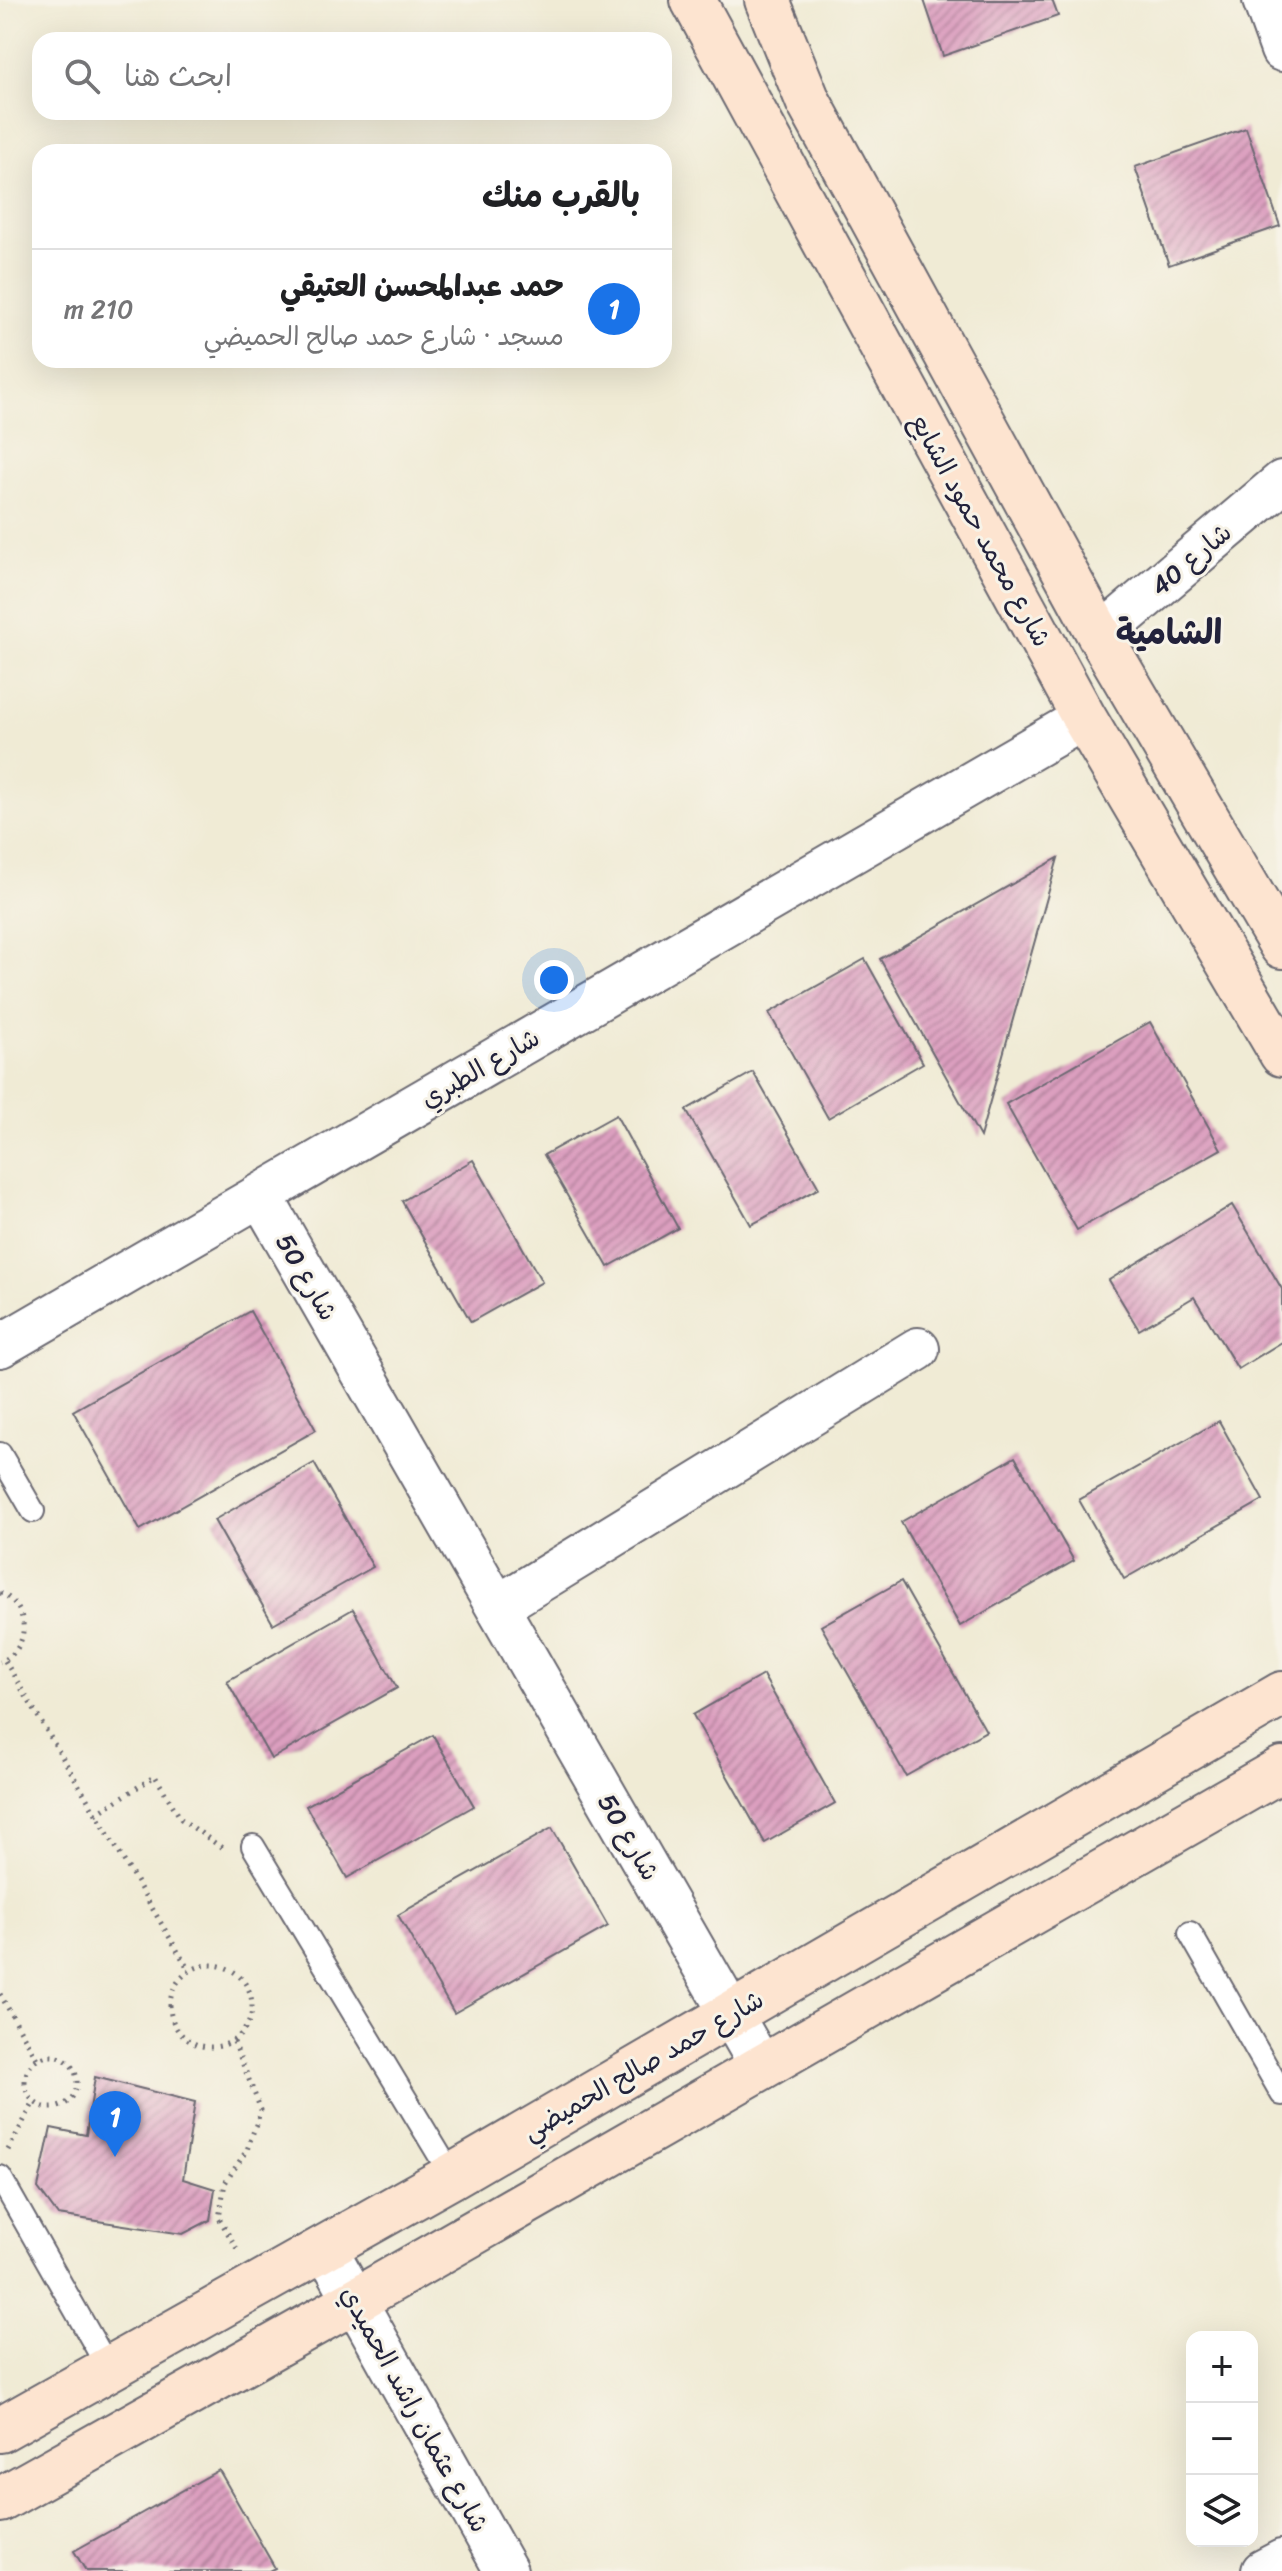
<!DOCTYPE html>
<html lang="ar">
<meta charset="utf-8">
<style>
body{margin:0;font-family:Sriracha,"Playpen Sans Arabic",sans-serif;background:#f2f2f2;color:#202124;direction:rtl}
.controls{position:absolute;right:24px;bottom:24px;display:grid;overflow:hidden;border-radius:16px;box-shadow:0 8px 32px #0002}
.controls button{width:72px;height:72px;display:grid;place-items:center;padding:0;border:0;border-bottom:2px solid #e0e0e0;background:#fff;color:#202124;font:40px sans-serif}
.you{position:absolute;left:554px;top:980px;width:28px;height:28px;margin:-20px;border:6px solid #fff;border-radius:50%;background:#1a73e8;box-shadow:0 0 0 12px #1a73e833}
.badge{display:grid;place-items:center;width:52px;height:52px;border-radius:50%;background:#1a73e8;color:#fff;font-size:26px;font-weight:700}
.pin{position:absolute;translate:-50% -66px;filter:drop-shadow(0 2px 4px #0008)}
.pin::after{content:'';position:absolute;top:42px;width:28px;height:24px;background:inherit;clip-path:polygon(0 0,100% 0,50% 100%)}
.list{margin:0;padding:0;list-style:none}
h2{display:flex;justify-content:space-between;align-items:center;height:104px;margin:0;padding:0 32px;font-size:34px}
h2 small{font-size:26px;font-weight:400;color:#757577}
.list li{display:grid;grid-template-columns:52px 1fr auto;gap:24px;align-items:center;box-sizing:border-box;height:120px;padding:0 32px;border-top:2px solid #e0e0e0}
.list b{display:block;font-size:30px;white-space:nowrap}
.list p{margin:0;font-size:26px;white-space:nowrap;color:#757577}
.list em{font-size:26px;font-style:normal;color:#757577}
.icon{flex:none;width:44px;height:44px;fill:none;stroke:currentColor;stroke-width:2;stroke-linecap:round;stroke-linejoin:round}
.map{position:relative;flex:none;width:1282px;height:2571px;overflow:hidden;direction:ltr}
.search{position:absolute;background:#fff;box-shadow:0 8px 32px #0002;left:32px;top:32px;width:640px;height:88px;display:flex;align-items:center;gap:20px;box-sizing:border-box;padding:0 28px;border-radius:24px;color:#757577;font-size:30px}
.panel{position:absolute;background:#fff;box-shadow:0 8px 32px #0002;left:32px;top:144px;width:640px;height:224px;border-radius:24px;direction:rtl}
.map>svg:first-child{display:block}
.building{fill:url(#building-hatch)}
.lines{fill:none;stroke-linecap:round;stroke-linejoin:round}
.lane-casing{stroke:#6a6871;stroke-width:26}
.street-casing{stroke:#6a6871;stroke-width:46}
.secondary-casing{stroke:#6a6871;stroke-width:48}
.path{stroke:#6a6871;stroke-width:5;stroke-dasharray:2 6;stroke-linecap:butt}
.lane{stroke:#fff;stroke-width:22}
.street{stroke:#fff;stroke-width:42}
.secondary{stroke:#fde4d0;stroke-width:44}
.labels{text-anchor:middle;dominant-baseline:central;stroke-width:6;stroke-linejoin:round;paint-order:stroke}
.street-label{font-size:26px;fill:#22223b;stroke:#f7f3e8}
.district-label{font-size:34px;font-weight:bold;fill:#22223b;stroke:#f7f3e8}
</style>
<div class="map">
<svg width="1282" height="2571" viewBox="0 0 1282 2571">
<defs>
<pattern id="building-hatch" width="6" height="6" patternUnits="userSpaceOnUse" patternTransform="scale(2)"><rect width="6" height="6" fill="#dc9fbf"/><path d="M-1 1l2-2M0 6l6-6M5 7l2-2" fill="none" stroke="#b2819c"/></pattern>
</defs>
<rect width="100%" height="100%" fill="#f7f3e8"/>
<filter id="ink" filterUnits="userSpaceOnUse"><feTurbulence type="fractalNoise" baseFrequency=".0125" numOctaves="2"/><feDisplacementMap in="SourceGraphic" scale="16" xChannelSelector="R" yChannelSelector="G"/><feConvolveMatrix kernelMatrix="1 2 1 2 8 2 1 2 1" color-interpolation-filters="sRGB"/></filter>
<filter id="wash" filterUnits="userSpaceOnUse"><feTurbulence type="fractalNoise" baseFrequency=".006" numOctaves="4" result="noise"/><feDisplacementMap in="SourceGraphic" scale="32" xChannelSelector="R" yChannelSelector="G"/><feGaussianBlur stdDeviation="1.8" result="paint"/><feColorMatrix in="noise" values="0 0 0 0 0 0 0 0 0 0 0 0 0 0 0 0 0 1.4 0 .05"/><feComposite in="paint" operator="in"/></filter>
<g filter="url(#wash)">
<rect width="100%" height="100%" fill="#f0ebd5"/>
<g id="blocks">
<path class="building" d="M924,0H1052L1058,16L943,56Z
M1246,128L1280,226L1169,265L1135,167Z
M1058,858L980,1137L880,959Z
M865,959L923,1063L828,1118L769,1013Z
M1150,1022L1221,1149L1077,1230L1006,1104Z
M753,1072L819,1188L751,1225L686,1110Z
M616,1115L678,1228L608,1267L544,1155Z
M473,1160L542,1282L471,1322L402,1201Z
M1232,1205L1282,1289V1342L1238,1369L1194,1297L1139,1330L1109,1280Z
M250,1311L316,1430L140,1530L73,1411Z
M1219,1421L1263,1500L1124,1579L1079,1500Z
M1015,1457L1074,1561L960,1626L901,1522Z
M314,1463L373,1567L273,1624L214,1520Z
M901,1581L986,1731L906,1776L821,1626Z
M353,1609L397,1688L271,1759L227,1681Z
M763,1675L835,1803L765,1843L693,1715Z
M433,1735L474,1806L347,1878L306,1806Z
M552,1828L608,1926L454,2013L398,1915Z
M95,2077L195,2102L183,2179L215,2189L210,2220L183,2234L58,2215L38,2188L51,2128L86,2135Z
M219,2470L275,2568L269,2571H86L74,2551Z"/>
</g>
</g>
<g filter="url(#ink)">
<use href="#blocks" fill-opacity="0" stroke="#6a6871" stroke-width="2"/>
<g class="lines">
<g class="lane-casing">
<path id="lane" d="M0,1454L33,1511
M253,1846L452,2176
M1190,1933L1282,2094
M0,2177L109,2369"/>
</g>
<g class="street-casing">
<path id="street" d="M1264,0L1282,50
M1100,636L1282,482
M261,1196L762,2068
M0,1346L1084,718
M497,1607L918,1349
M325,2247L506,2571
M1263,2571L1282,2561"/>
</g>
<g class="secondary-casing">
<path id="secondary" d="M693,0L1084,718L1282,1054
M767,0L808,101L1100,636L1282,946
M0,2430L452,2176L1282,1694
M0,2500L356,2300L1282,1769"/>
</g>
<path class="path" d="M0,1593C31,1605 31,1650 0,1662
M5,1661L189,1970
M96,1814L155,1776L181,1819L225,1850
M170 2006a41 41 0 1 1 82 0a41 41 0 1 1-82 0Z
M0,1994L37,2059
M234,2042L261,2110L247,2150L225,2183L219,2218L237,2249
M25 2082a26 26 0 1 1 52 0a26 26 0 1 1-52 0Z
M8,2150L34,2102"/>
<use href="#lane" class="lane"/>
<use href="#street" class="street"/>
<use href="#secondary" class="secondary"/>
</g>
</g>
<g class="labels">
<g class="street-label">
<text transform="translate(981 530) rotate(61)">شارع محمد حمود الشايع</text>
<text transform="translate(1191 559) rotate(-40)">شارع 40</text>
<text transform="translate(480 1068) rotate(-30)">شارع الطبري</text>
<text transform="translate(307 1277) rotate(60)">شارع 50</text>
<text transform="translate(629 1837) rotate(60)">شارع 50</text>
<text transform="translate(643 2065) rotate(-30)">شارع حمد صالح الحميضي</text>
<text transform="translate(415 2409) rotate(61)">شارع عثمان راشد الحميدي</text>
</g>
<g class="district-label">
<text x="1169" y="633">الشامية</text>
</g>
</g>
</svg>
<div class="controls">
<button>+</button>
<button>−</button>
<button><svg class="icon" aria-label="layers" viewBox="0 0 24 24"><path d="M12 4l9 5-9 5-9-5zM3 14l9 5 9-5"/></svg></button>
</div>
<div class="you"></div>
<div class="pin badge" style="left:115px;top:2157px">1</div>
<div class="search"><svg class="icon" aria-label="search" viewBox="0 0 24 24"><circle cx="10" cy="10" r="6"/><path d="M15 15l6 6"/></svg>ابحث هنا</div>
<section class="panel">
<h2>بالقرب منك<small></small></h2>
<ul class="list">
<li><span class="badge">1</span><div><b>حمد عبدالمحسن العتيقي</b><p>مسجد · شارع حمد صالح الحميضي</p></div><em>210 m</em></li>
</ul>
</section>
</div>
